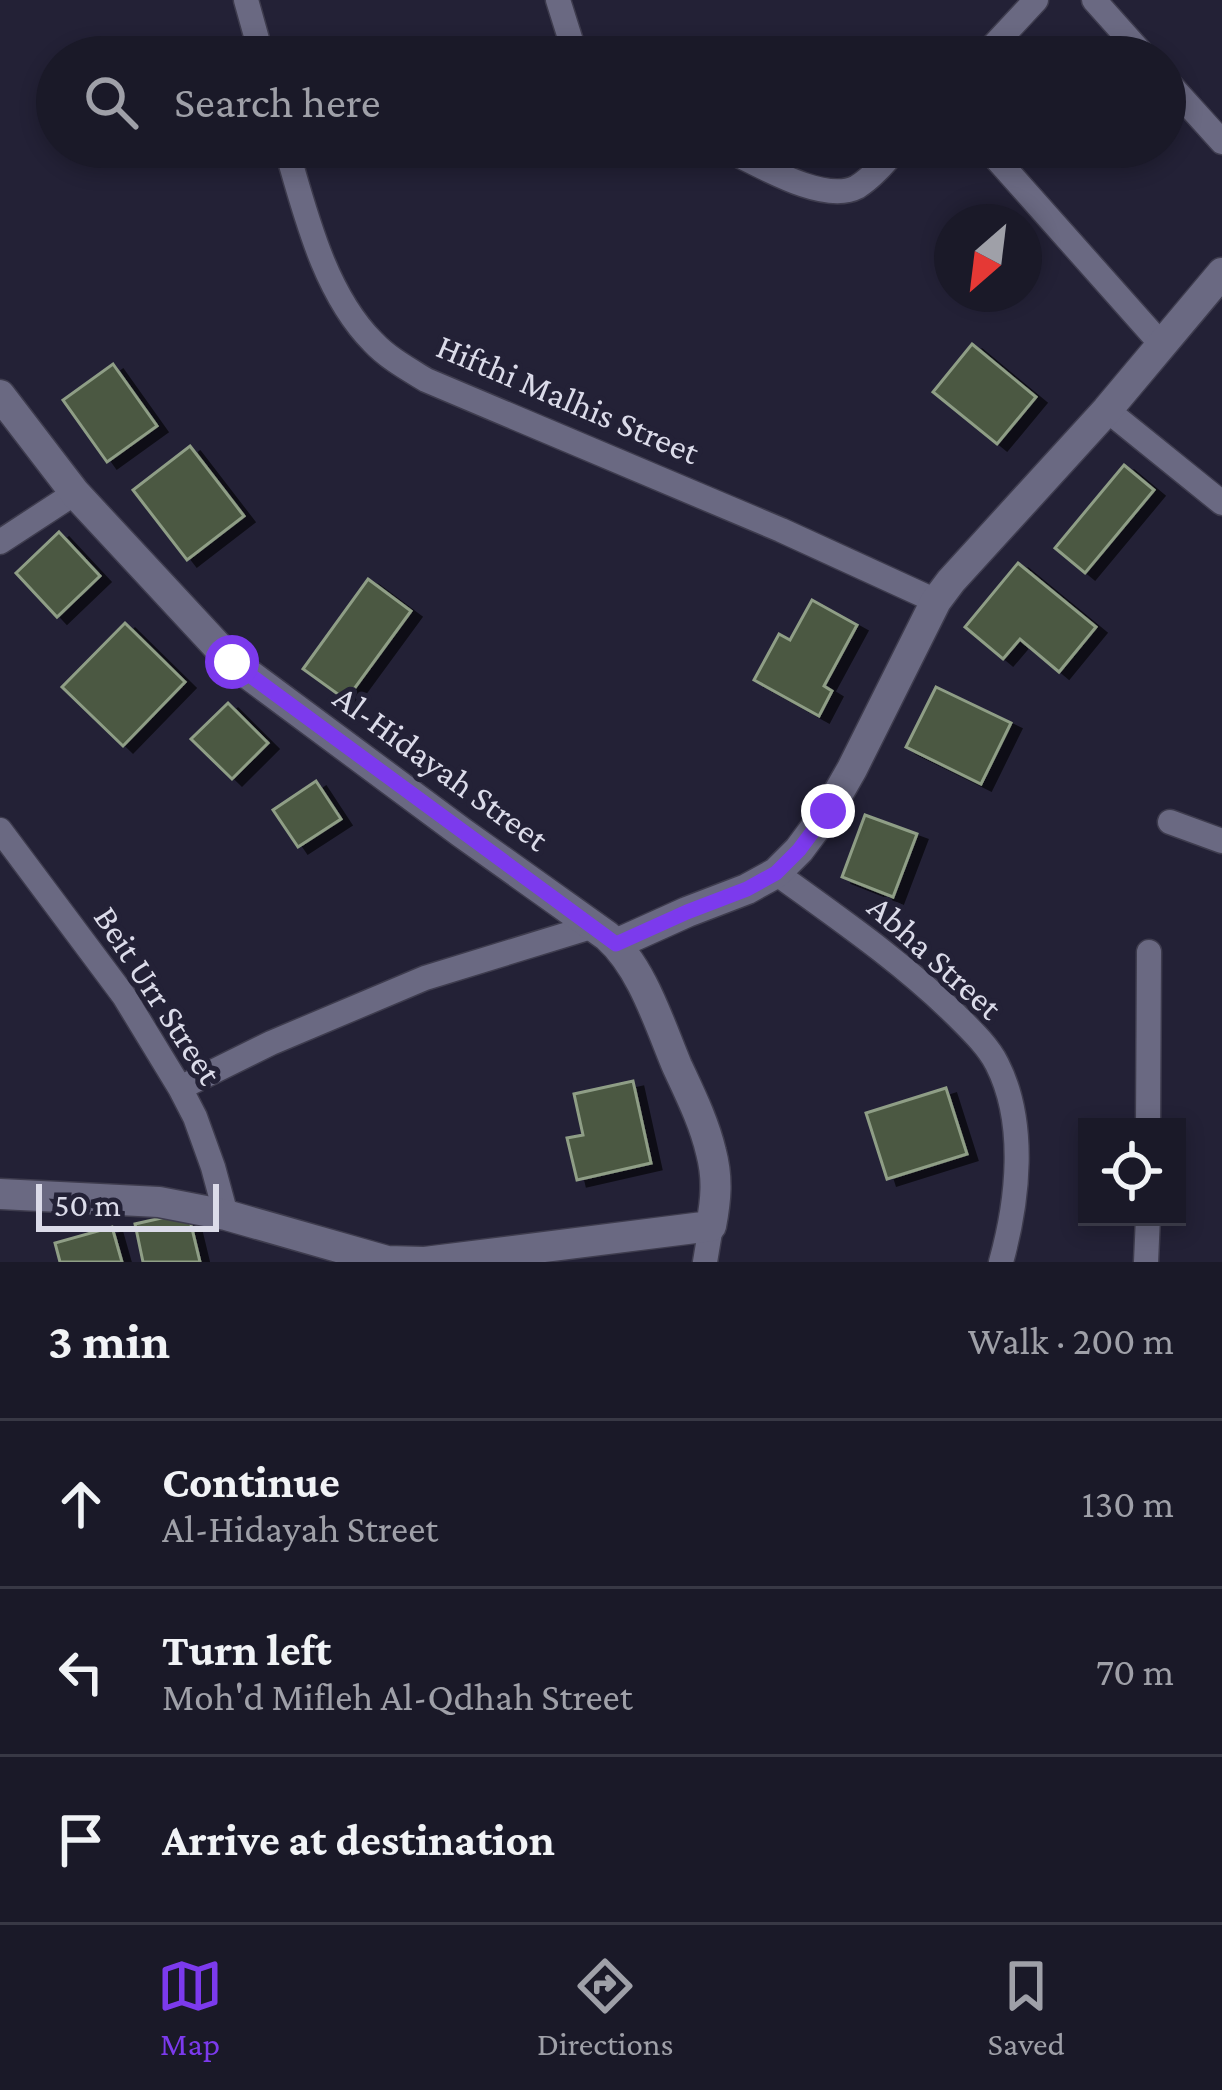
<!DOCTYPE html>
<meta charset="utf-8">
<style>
body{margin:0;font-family:"Crimson Pro",serif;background:#232230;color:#f1f3f6}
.controls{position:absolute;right:36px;bottom:36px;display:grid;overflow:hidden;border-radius:0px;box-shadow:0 6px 18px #0003}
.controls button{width:108px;height:108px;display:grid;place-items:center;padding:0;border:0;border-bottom:3px solid #383845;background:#1a1928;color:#f1f3f6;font:60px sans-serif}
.compass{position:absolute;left:934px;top:204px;width:108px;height:108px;border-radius:50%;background:#1a1928;box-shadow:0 6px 18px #0003;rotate:208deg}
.scale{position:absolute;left:36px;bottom:30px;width:183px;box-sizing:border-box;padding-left:12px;border:6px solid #dbdbe9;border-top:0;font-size:33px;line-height:42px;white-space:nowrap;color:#dbdbe9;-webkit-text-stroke:9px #232136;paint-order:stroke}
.stop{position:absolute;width:36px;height:36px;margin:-27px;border:9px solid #7c3aed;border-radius:50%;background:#fff}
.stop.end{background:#7c3aed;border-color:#fff;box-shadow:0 3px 12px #0008}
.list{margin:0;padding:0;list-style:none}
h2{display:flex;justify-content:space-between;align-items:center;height:156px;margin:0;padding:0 48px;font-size:51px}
h2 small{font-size:39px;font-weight:400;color:#9fa0a8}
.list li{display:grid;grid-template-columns:78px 1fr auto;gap:36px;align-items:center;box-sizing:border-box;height:168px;padding:0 48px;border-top:3px solid #383845}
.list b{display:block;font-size:45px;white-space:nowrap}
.list p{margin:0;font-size:39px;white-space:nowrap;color:#9fa0a8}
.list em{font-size:39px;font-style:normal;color:#9fa0a8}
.icon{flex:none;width:66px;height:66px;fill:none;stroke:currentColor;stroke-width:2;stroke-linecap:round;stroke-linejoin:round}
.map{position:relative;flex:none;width:1222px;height:1262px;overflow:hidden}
.search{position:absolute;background:#1a1928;box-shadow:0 6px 18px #0003;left:36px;right:36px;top:36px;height:132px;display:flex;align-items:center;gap:30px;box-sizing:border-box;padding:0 42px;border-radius:66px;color:#9fa0a8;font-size:45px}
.sheet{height:660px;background:#1a1928}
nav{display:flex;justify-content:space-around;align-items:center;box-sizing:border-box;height:168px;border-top:3px solid #383845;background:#1a1928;font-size:33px;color:#9fa0a8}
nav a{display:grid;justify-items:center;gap:6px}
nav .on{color:#7c3aed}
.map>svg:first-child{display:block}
.building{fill:#4b5842;stroke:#8f9e86;stroke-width:3;filter:url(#shadow)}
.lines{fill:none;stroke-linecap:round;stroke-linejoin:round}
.minor-casing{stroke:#3e3c4e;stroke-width:27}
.tertiary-casing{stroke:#3e3c4e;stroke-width:33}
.minor{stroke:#6a6982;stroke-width:24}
.tertiary{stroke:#6a6982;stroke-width:30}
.route{stroke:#7c3aed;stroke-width:15}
.labels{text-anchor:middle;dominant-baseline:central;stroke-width:10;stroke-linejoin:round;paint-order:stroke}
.street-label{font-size:36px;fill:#dbdbe9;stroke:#232136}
</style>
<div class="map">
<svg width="1222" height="1262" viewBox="0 0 1222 1262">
<defs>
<filter id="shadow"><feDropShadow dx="10" dy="6" stdDeviation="0" flood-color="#0009"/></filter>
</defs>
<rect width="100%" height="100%" fill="#232136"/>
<path class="building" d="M972,344L1036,397L997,444L933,392Z
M113,364L157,426L107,462L63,400Z
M190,446L244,516L187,560L133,490Z
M1124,465L1154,490L1085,573L1055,548Z
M59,532L100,576L57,617L16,573Z
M1018,563L1096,627L1059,672L1020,639L1003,659L965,627Z
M368,579L411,611L346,700L303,669Z
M812,600L857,625L824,686L832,691L819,716L754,680L779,634L790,640Z
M125,623L185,682L123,746L62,687Z
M936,687L1011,723L981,784L906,747Z
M228,703L268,743L232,779L191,739Z
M316,781L341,819L298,847L273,810Z
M865,815L917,834L893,897L842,877Z
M633,1081L651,1163L577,1180L567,1138L583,1135L574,1094Z
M946,1088L967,1154L887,1179L866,1113Z
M188,1212L200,1262H143L135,1224Z
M112,1227L122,1262H60L55,1243Z"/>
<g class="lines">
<g class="minor-casing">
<path id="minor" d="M246,0L262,57
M558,0L576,57
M1094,0L1145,57
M983,57L1036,0
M1165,79L1222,142
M286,147C305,212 324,293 373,342C388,358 408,369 426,380L781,530L936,601
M722,147C755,162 823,205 857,187C873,177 886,161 898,147
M986,147L1162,345
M1107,410L1222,503
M0,542L75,493
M1170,822L1222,841
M0,830L124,996L180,1088L195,1117L213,1167L226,1215
M776,873C838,918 901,961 956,1015C970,1029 988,1046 997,1064C1027,1123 1018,1201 1001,1262
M180,1088L271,1043L425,978L594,926
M1148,1127L1149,952
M705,1262L711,1226
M1146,1262L1148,1217"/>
</g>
<g class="tertiary-casing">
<path id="tertiary" d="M0,395L75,493L232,662L461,832L607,936C642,967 659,1023 677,1066C690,1094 704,1122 711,1152C718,1178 716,1200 711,1226L425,1262
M616,944L687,912L747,889L776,873L799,850L828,811L852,769L936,601L951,581L1107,410L1222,273
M0,1194L159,1202L226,1215L387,1261L424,1262"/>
</g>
<use href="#minor" class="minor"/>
<use href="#tertiary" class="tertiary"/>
</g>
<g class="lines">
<path class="route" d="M232,662L616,944L687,912L747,889L776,873L799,850L828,811"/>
</g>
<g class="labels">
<g class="street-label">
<text transform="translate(568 399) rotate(23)">Hifthi Malhis Street</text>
<text transform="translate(441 768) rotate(36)">Al-Hidayah Street</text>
<text transform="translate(935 957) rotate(42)">Abha Street</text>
<text transform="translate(158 995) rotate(57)">Beit Urr Street</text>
</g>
</g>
</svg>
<div class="controls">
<button><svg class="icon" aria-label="locate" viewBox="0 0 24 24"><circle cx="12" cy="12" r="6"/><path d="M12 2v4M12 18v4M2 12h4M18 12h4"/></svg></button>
</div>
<svg class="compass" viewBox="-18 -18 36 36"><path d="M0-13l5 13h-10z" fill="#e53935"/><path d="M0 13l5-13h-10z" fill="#9fa0a8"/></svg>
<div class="scale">50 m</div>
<div class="stop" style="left:232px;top:662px"></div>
<div class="stop end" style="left:828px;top:811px"></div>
<div class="search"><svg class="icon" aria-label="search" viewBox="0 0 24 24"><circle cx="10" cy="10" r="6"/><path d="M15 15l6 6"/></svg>Search here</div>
</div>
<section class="sheet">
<h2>3 min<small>Walk · 200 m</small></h2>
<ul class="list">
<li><svg class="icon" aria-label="ahead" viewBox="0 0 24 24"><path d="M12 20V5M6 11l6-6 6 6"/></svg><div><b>Continue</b><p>Al-Hidayah Street</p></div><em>130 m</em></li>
<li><svg class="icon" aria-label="left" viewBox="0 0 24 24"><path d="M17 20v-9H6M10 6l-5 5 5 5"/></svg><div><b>Turn left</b><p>Moh'd Mifleh Al-Qdhah Street</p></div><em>70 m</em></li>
<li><svg class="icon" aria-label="arrive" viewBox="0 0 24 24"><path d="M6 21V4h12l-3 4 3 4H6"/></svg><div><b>Arrive at destination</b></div></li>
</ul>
</section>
<nav>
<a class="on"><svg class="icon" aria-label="map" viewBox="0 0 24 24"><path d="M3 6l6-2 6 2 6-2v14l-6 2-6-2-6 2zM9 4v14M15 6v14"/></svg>Map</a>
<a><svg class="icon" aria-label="directions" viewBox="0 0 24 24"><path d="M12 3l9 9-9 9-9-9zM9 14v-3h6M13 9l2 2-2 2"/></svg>Directions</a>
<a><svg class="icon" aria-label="saved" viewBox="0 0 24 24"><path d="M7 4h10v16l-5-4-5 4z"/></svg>Saved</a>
</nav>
